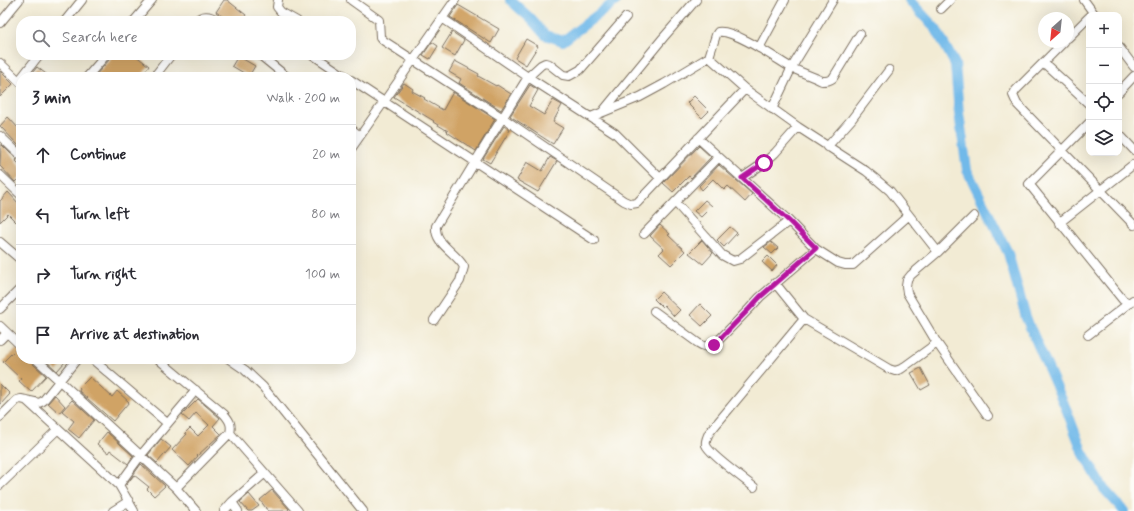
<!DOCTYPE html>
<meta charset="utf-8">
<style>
body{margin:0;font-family:Mynerve,sans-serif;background:#f2f2f3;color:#2b2b33}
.controls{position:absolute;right:12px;top:12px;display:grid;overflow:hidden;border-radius:8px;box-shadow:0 4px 16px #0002}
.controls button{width:36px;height:36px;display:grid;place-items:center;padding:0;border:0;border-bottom:1px solid #e1e1e2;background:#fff;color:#2b2b33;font:20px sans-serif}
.compass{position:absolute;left:1038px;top:12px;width:36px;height:36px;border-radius:50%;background:#fff;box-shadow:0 4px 16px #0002;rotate:207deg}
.stop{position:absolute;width:12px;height:12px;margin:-9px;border:3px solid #b5179e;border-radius:50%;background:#fff}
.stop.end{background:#b5179e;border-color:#fff;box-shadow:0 1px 4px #0008}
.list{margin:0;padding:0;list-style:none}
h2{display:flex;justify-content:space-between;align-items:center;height:52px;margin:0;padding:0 16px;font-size:17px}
h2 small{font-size:13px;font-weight:400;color:#7c7c81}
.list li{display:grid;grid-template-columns:26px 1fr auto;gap:12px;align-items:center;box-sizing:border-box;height:60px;padding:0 16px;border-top:1px solid #e1e1e2}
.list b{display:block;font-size:15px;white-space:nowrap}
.list em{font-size:13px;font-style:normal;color:#7c7c81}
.icon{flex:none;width:22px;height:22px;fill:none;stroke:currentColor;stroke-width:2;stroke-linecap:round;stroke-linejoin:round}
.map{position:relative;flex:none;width:1134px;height:511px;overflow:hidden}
.search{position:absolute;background:#fff;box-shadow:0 4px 16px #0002;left:16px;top:16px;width:340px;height:44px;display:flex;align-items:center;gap:10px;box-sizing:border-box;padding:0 14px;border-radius:16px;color:#7c7c81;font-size:15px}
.panel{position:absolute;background:#fff;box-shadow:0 4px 16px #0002;left:16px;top:72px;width:340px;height:292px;border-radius:16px}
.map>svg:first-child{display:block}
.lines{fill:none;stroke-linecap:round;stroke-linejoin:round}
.canal{stroke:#71b9e9;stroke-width:10}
.building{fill:#d0a365}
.street-casing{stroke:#7b6e5e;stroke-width:10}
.street{stroke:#fff;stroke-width:8}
.route{stroke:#b5179e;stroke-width:5}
</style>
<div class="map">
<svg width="1134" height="511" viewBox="0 0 1134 511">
<rect width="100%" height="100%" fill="#fdfcf7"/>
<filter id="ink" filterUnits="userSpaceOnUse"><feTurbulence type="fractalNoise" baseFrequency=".025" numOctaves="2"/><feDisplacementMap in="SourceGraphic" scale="8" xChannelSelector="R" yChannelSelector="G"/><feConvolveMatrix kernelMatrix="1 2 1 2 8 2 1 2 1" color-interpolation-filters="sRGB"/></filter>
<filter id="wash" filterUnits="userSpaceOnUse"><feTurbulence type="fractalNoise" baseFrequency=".012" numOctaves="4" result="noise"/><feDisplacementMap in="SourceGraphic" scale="16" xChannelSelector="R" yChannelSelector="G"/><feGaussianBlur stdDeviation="0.9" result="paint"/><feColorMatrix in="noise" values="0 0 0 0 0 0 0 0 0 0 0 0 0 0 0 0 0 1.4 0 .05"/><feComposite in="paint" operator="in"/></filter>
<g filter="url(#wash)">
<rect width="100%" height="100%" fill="#f2ebd4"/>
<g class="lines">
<path class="canal" d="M510,0L530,18L545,35L563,41L617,0
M909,0L936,29L955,64L959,113L967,170L1008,253L1026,318L1067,411L1082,451L1104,489L1124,511"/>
</g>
<g id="blocks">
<path class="building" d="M224,0H227L246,15L242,21H229L216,12Z
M458,5L499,29L491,43L450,17Z
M452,32L464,40L455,56L442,48Z
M526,39L538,46L526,65L515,58Z
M432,42L438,46L430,59L423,55Z
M111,55H135L149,66L141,77H94L110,59Z
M238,56L255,66L249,76L232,66Z
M455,61L479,74L478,76L496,86L497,85L511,94L501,110L459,83L461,79L449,72Z
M37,67L50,77H29Z
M0,71L13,84L0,97Z
M404,83L413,89L412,91L425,98L424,99L441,109L443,110L453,92L495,119L476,151L447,132L448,131L433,122L434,121L394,97Z
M530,85L538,90L529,106L544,115L553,100L562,105L553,122L563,128L553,144L510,116Z
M694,96L709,111L702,118L687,103Z
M8,117L21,131V144L19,146L0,126Z
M504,126L510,130L490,163L483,159Z
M1,144L17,160L16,161L21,166V176L15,182L0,166Z
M699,146L711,157L691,178L689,176L673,192L663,183Z
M550,157L557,161L538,192L517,180L527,162L542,171Z
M719,165L752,194L745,202L728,186L724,190L713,179L702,190L699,186Z
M8,192L21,206V217L16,222L8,214L0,222V201Z
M705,200L712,206L701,217L694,211Z
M660,225L670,234L668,235L685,251L671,265L659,254L664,249L650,236Z
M730,227L737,233L724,247L717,240Z
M702,240L713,253L703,264L689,253Z
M771,242L778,248L772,254L764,247Z
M768,256L777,265L772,271L762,262Z
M661,292L680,310L674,316L664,305L662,307L654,299Z
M700,304L712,316L702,326L690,315Z
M16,349L21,351V359H31L32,363L46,376L31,392L19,381L21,379L3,362Z
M44,359H61L65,362L57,371Z
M921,368L930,385L921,390L911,373Z
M90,377L112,397L117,391L129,402L113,421L79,391L80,389L79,388Z
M0,384L10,394L0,405Z
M55,395L65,406L59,413L48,403Z
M198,399L220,418L213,426L221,434L197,456H198L189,466L172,450L187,434L185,433L190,428L198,436L209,425L196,413L189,421L182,415Z
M72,400L94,420L79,438L68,429L74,421L62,411Z
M107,432L133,456L128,464L110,450L108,453L97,444Z
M161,439L171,447L157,463L148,455Z
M141,464L165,486L154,496L147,489L149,487L134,475L126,485Z
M272,490L289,509L287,511H268L260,500Z
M249,494L259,506L252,511H248L240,502Z"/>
</g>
</g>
<g filter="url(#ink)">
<use href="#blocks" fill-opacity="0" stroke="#7b6e5e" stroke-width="1"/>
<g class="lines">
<g class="street-casing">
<path id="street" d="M278,0L277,7L281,12L297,21
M351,0L379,20L380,37L384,41L503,118L624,201L631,204L637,203L745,89
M1084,0L1095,15
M941,9L950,0
M442,18L528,77L615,133L660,178
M65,21L82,0
M134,21L152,0
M196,21C203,14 211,16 218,21
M0,23L19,0
M1068,38L1089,17
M1064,42L1016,90L1013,95L1017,104L1134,225
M1119,47L1134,67
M759,48L785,0
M260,55L287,77
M313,55L346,77
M709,57L716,35L718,32C734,29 775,58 790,67C800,72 811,76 822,81C827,81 829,81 833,78L860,34
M0,63L21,83
M1044,63L1089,104
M22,77L39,55
M87,77L106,55
M154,77L171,55
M351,80L594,240
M1119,92L1134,76
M772,109L792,67L833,0
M604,110L663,38L696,0
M591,117L640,97L664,84L709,57L745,89L798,127L866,171L877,180L890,191L938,252
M1089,123L1029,184L1123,300L1130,303
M351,129L360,136
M1119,134L1134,150
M0,136L21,156
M698,138L789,221L816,249L838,263L845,265H853L908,216
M827,147L851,120L889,70
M351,149L455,0
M0,175L21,195
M742,178L764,163L775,153L798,127
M675,202L722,255L733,261L740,259L789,221
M974,216L938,252L911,275L907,280L906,286L907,293L937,343L988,416
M1059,223L1134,164
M644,234L719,157
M0,242L21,260
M775,283L804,319L889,369L895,371L901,369L937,343
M0,309L21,288
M654,311L698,343C704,347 708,348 714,345L749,309L760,297L816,249
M434,320L460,281L464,267C456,252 434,244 436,226L475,162L528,77L541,65L545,63L549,64L563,75L569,76L580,70L626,17
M0,326L21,346
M1088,335L1133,300
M0,340L7,333
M36,359L176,488L196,511
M92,359L167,423
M158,359L224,414C230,421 232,425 230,433L176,488
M229,359L245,370L263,387L363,511
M26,400L119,485L134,511
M0,417L17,400L21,399L39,403L43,401L77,359
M230,433L298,511
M0,485L58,429
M119,485L141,455L196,390
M754,487C745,480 709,454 706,445C705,441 707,437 709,433L804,319
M232,502L265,473
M113,511L129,501
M224,511L232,502L238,511"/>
</g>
<use href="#street" class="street"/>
</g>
</g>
<g class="lines" filter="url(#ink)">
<path class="route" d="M714,345L749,309L760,297L816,248L789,221L742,178L764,163"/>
</g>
</svg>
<div class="controls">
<button>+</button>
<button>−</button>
<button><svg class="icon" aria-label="locate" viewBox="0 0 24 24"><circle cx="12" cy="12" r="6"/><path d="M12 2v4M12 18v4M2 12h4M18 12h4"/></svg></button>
<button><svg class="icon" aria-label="layers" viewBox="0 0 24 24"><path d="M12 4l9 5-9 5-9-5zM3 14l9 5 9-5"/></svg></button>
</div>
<svg class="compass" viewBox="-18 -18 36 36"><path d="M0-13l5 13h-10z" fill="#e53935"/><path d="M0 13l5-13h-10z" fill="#7c7c81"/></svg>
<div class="stop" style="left:764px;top:163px"></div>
<div class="stop end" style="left:714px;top:345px"></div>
<div class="search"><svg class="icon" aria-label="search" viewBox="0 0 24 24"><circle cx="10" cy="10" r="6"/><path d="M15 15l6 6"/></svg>Search here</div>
<section class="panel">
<h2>3 min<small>Walk · 200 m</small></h2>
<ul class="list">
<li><svg class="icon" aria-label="ahead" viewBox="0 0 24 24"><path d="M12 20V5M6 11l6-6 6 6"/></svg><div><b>Continue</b></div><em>20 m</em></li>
<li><svg class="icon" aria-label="left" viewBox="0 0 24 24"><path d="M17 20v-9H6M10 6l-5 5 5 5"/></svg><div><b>Turn left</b></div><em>80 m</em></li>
<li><svg class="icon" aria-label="right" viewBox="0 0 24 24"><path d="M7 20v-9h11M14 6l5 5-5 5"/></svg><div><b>Turn right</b></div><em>100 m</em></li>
<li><svg class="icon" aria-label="arrive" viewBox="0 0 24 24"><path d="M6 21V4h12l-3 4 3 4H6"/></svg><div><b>Arrive at destination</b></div></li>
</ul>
</section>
</div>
